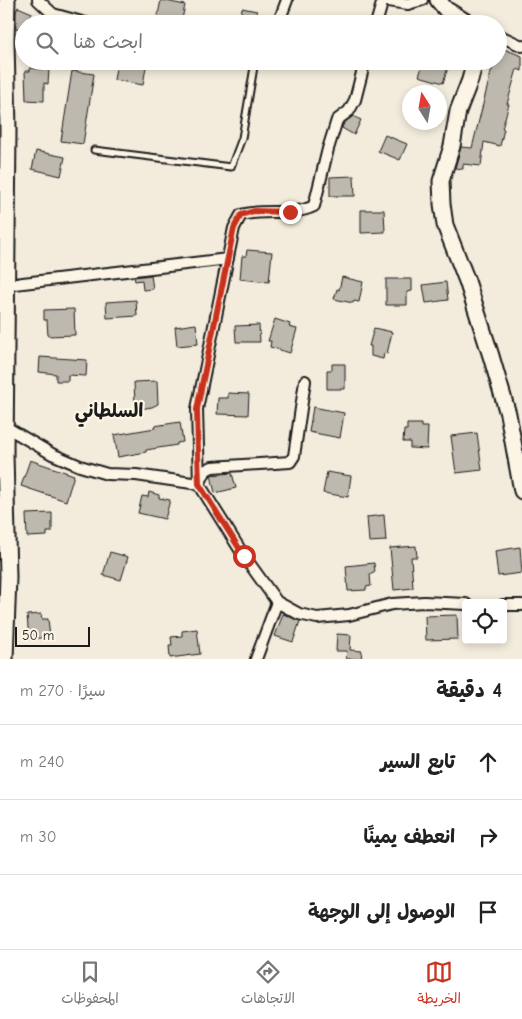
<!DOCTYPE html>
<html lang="ar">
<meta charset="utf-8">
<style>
body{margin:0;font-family:"Comic Neue","Playpen Sans Arabic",sans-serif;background:#f6f6f6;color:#222;direction:rtl}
.controls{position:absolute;right:15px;bottom:15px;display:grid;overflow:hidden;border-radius:5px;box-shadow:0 2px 8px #0003}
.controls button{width:45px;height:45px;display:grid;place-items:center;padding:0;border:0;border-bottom:1px solid #e0e0e0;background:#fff;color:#222;font:25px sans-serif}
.compass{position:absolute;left:402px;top:85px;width:45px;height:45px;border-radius:50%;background:#fff;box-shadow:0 2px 8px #0003;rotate:349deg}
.scale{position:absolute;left:15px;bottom:12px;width:75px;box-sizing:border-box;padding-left:5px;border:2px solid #1c1c1c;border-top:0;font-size:14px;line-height:18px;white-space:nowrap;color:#1c1c1c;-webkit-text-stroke:4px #fcf5e5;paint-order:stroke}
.stop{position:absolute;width:15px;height:15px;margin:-11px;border:4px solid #c8321e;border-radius:50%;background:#fff}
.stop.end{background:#c8321e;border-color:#fff;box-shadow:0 1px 5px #0008}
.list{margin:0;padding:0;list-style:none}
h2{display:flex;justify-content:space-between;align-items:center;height:65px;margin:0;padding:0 20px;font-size:21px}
h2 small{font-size:16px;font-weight:400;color:#767676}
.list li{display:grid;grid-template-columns:32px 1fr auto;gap:15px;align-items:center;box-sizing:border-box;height:75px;padding:0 20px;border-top:1px solid #e0e0e0}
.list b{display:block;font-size:19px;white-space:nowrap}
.list em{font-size:16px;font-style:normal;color:#767676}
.icon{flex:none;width:28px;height:28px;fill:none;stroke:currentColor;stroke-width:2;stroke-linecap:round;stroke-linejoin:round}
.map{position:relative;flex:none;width:522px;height:659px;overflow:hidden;direction:ltr}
.search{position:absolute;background:#fff;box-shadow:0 2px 8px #0003;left:15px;right:15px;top:15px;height:55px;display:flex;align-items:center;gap:12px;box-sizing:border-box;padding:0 18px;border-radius:28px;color:#767676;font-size:19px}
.sheet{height:290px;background:#fff}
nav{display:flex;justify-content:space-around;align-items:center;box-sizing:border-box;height:70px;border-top:1px solid #e0e0e0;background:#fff;font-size:14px;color:#767676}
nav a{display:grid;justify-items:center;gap:2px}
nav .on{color:#c8321e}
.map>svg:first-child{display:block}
.building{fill:#beb9ae;stroke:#1c1c1c}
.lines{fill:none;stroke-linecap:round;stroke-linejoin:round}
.lane-casing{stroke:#1c1c1c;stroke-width:9}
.street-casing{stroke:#1c1c1c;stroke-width:14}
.secondary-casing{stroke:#1c1c1c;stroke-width:19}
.lane{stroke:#fcf5e5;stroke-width:5}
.street{stroke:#fcf5e5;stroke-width:10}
.secondary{stroke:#fcf5e5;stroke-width:15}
.route{stroke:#c8321e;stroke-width:6}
.labels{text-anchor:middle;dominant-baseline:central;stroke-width:4.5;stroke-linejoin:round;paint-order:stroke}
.district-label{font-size:19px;font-weight:bold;fill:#1c1c1c;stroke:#fcf5e5}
</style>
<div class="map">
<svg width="522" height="659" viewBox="0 0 522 659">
<rect width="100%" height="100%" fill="#f3ecdd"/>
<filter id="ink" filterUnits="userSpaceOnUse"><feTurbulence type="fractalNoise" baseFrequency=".02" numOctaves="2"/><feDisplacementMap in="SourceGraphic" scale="10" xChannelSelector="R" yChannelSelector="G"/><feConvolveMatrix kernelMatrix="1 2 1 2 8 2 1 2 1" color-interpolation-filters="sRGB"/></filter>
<g filter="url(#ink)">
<path class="building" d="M161,0L185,5L181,24L157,19Z
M18,7L32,13L28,24H24V31L16,28V12Z
M242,8L257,11L254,24H239Z
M504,49L522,56V71L517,69L507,104H509L502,129H504L500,146L484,142L481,166L463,164V169L455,168L461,147L472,148L491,72L496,61H498L499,53L502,54Z
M117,61H147L143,85L114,80Z
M424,61H450L443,83L419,76Z
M30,68L49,70L48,84L44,83V101L26,100L25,71H30Z
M72,71L94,74L83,144L61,141Z
M353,116L361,120L354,135L342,128L344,123Z
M385,135L407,144L400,160L378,151Z
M36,151L65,157L61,176L32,169Z
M354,176L355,196H330V177Z
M361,210H384L385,232L361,233Z
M247,250L272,252L269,282L240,279L242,256H246Z
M151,275L153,289L143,290L142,280L135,281L134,277Z
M342,277L363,282L359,302L354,301L353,303L334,299L337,289L339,290Z
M386,279H412V291L407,292V305H386Z
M446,282L448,300L426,303L423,285Z
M136,300L137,316L107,318L106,302Z
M74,309L75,335L48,336L47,320H44V310Z
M275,319L290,324L289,327L297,329L290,353L270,347L271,341H268Z
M196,324L198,344L177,346L175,327Z
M259,325L260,342H236L235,326Z
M374,328L392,332L387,354L384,353L383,359L371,356V346H369Z
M40,357L87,360L86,376L68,375V381H56V374L39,372Z
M332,364H345V389H327V370H332Z
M157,381L158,404L152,407L140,409L135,405L134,382Z
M228,393L249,394L248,415L217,414L218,398H228Z
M313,407L344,413L340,438L309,432Z
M180,422L183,442L177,443V445L146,450V452L118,457L114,435L155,428L154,426Z
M407,424H421V427H428L427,449L410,448V442H403L404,430H407Z
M477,433L482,470L456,473L451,436Z
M30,460L74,475L66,501L21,486Z
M327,472L351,476L348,497L323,493Z
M232,473L236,488L215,493L211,475Z
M149,492L159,495V498L170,500L165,519L138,513L142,496L148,497Z
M52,513V532H47V536L27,537L26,514Z
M384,515L386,541L369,542L367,517Z
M416,546L417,557H411L413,588L394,590L390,548Z
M520,547L522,573L498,576L495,551Z
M110,552L128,557L121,580L103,575Z
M374,563L375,572L370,575L371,586L366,587V590L348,591L346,566Z
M41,614L42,619H48L50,637L29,639L27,615Z
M283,614L300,621L293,642L275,636Z
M457,615L458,639L426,640L425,616Z
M197,629L200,654L170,658L169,645H172L171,637L182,636V631Z
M337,634L351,635L350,650L362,651L361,659H346L347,651H336Z"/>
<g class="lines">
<g class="lane-casing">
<path id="lane" d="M94,150L231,167L242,138L255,61"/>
</g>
<g class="street-casing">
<path id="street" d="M38,0L53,14L89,24
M382,0L408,4L422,0
M450,9L474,24
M278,24L287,0
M376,24L383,0
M498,35L522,46
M6,285L228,259
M305,381L294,456L290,462L212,467L206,470L199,484L244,556L277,602L299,614L317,618L349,615L392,604L424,602L466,604
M6,427L52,454L80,466L107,474L136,475L199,484L197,409L234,228L241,215C265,208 292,217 314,206L328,149L337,120L349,111L355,100L365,61
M503,605H522
M256,659L277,602"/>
</g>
<g class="secondary-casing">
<path id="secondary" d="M438,0L458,24
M475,61L470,80L458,111L452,146L441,181L442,204L445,225L467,281L491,356L508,414L522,491
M5,659L8,577L5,454L8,130L6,41L7,0"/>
</g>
<use href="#lane" class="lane"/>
<use href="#street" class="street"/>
<use href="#secondary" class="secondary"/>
</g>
</g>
<g class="lines" filter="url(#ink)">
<path class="route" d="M244,556L199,484L198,452L197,409L234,228L241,215L254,211L290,212"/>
</g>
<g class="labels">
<g class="district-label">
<text x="109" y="411">السلطاني</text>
</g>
</g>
</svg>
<div class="controls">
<button><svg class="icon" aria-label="locate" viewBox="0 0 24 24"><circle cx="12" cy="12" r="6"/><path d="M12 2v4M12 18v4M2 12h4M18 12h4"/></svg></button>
</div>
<svg class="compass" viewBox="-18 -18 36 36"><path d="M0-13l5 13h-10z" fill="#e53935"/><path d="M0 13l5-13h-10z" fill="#767676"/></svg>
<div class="scale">50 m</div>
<div class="stop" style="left:244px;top:556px"></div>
<div class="stop end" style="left:290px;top:212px"></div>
<div class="search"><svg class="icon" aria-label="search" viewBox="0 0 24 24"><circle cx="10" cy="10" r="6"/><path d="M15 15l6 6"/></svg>ابحث هنا</div>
</div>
<section class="sheet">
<h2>4 دقيقة<small>سيرًا · 270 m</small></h2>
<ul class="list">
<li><svg class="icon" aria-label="ahead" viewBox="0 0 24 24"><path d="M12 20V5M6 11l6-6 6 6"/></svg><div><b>تابع السير</b></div><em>240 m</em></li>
<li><svg class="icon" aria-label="right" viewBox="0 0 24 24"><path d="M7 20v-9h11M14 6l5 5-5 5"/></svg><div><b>انعطف يمينًا</b></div><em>30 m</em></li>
<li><svg class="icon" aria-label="arrive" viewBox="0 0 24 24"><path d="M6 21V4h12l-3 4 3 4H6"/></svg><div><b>الوصول إلى الوجهة</b></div></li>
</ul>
</section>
<nav>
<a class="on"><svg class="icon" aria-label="map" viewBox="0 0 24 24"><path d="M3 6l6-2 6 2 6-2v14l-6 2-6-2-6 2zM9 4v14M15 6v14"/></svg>الخريطة</a>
<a><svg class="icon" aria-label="directions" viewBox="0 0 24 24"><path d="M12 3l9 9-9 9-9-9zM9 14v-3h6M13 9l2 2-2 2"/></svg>الاتجاهات</a>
<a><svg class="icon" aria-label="saved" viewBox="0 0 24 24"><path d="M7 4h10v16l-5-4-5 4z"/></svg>المحفوظات</a>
</nav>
